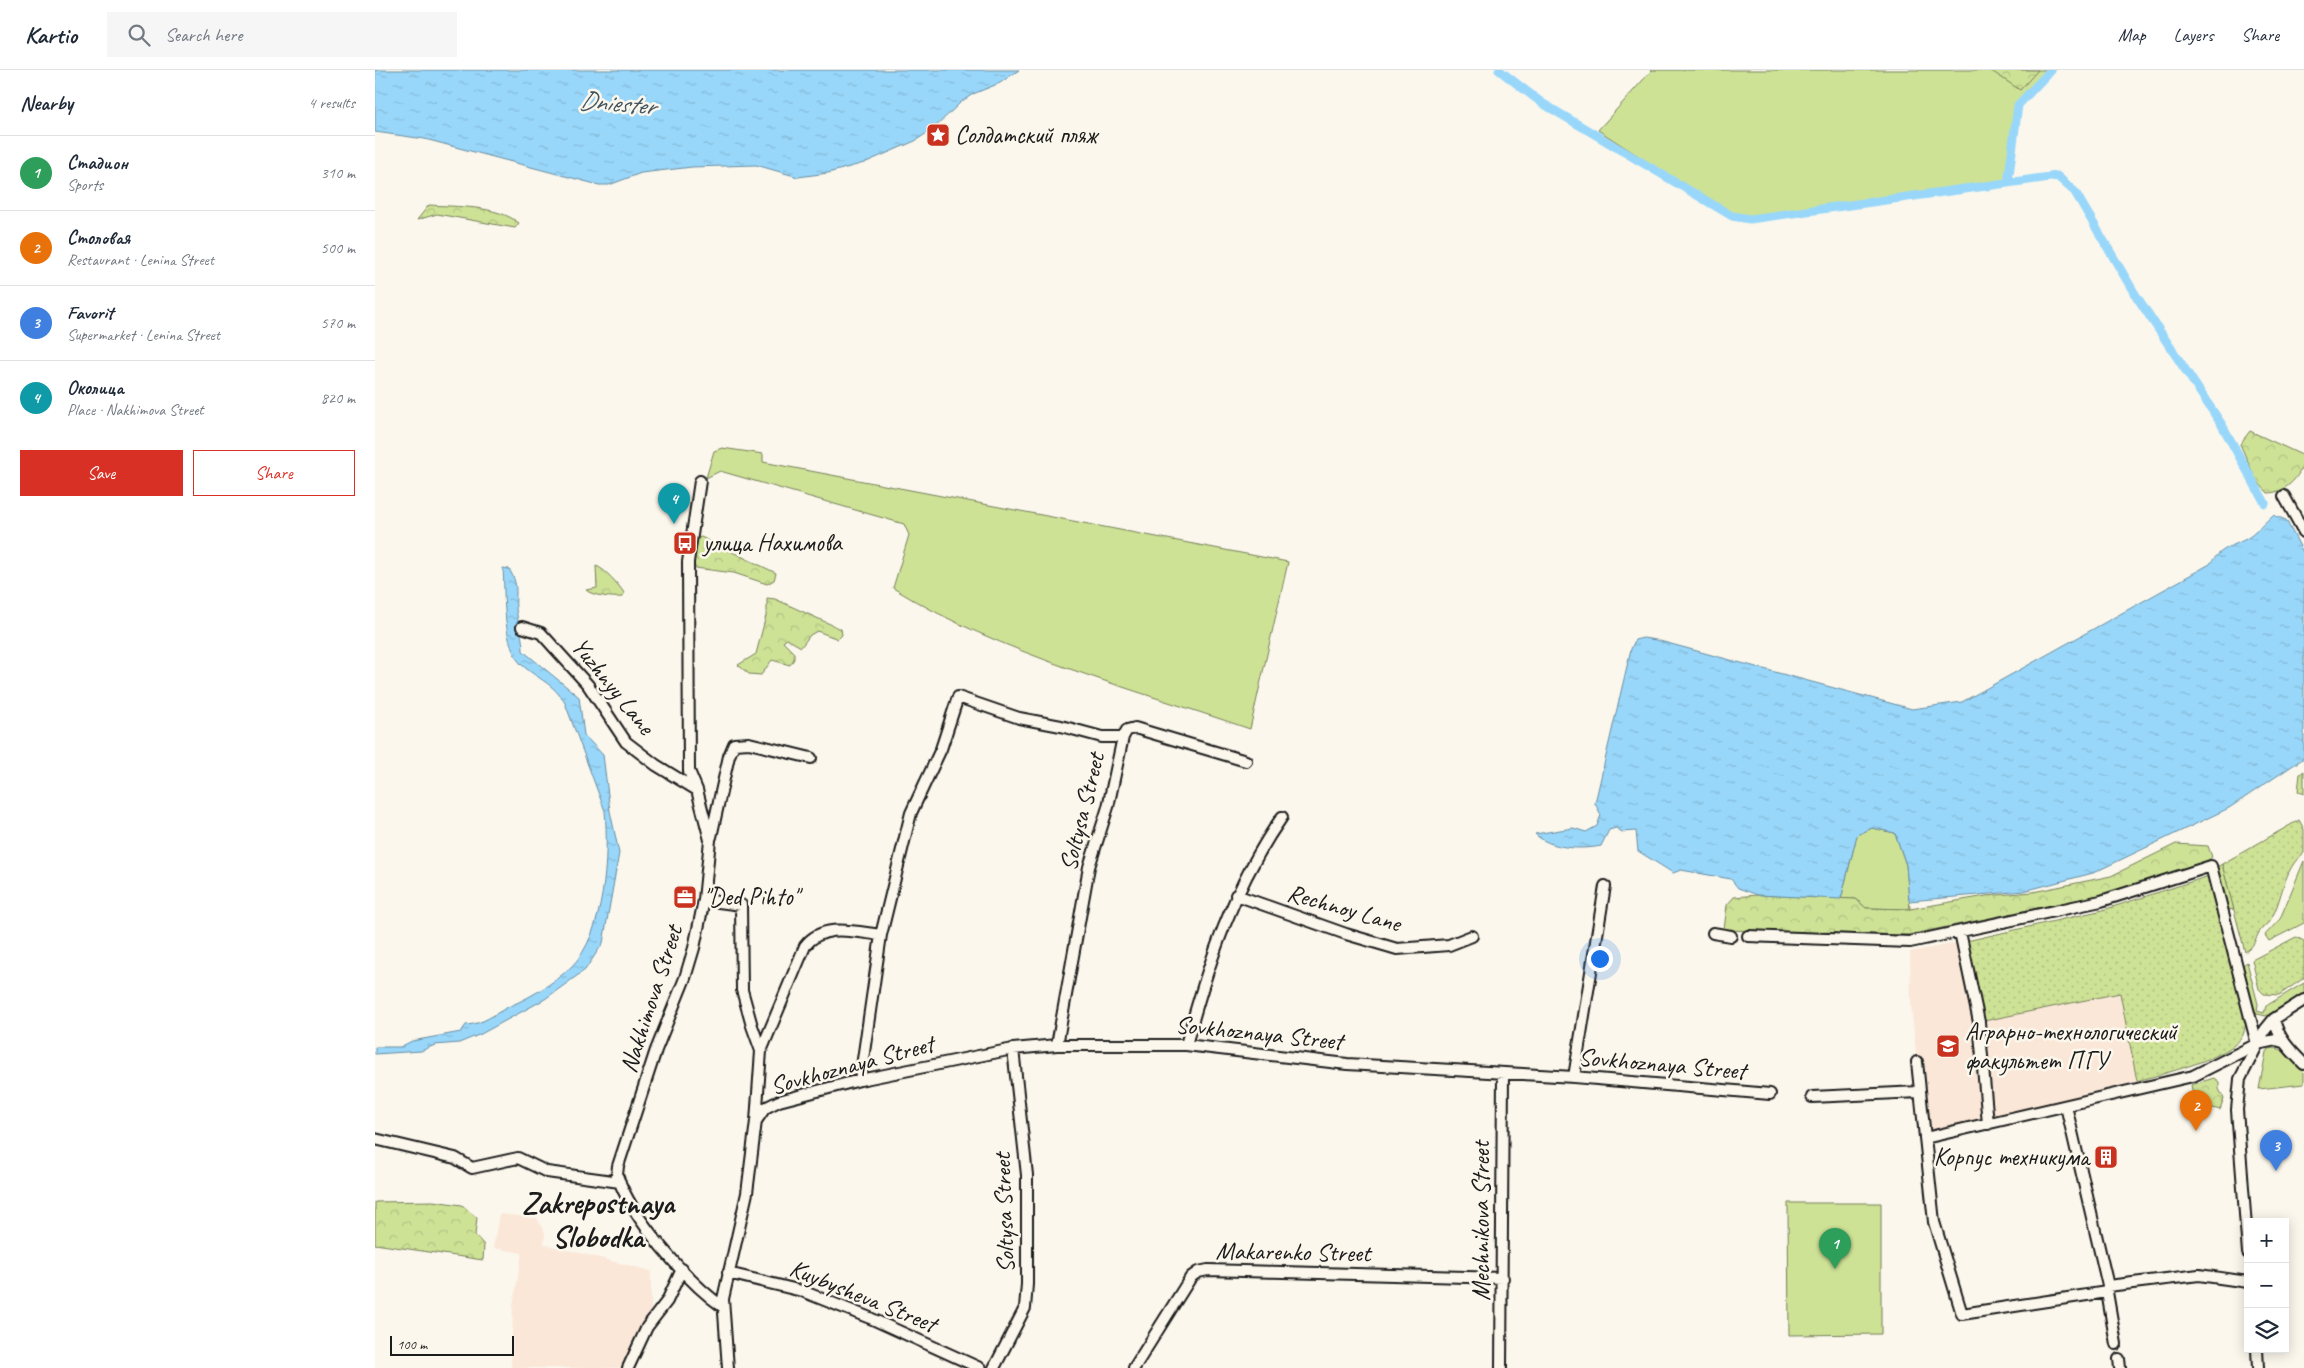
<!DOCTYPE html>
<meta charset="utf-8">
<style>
body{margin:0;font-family:Caveat,sans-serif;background:#f6f6f7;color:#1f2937}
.controls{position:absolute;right:15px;bottom:15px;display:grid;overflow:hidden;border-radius:0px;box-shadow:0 2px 12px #0003}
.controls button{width:45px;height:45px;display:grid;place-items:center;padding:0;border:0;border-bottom:1px solid #e0e1e3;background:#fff;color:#1f2937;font:25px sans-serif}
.scale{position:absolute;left:15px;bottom:12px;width:124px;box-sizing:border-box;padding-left:5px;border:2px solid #1c1c1c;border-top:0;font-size:14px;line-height:18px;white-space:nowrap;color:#1c1c1c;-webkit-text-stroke:4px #fbf7ec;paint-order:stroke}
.you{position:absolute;left:1224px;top:888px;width:18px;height:18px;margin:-12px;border:4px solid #fff;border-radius:50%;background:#1a73e8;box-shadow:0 0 0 8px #1a73e833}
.badge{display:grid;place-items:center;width:32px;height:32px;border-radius:50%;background:#d93025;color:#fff;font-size:16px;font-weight:700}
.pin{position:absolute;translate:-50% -41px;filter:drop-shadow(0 1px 2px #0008)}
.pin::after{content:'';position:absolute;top:26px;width:18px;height:15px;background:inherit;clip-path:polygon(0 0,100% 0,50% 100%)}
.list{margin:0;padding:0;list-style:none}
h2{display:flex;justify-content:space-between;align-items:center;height:65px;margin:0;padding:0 20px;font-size:21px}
h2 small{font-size:16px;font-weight:400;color:#747a83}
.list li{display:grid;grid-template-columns:32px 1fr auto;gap:15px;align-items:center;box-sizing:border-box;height:75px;padding:0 20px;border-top:1px solid #e0e1e3}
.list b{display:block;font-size:19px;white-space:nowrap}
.list p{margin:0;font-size:16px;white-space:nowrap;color:#747a83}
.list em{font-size:16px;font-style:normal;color:#747a83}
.actions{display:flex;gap:10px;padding:15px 20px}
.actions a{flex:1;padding:11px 0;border:1px solid #d93025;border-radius:0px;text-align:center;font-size:18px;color:#d93025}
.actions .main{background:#d93025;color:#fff}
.icon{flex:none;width:28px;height:28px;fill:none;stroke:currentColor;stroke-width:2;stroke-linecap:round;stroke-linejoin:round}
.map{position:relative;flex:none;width:1929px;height:1298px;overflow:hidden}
header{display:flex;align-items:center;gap:30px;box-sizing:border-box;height:70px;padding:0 25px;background:#fff;border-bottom:1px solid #e0e1e3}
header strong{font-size:24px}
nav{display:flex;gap:28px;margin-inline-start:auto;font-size:18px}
.search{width:350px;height:45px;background:#f6f6f7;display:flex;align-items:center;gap:12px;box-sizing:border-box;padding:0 18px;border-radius:0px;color:#747a83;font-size:19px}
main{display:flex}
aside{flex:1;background:#fff}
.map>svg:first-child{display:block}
.built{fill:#fae7d8}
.grass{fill:#cee296;stroke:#757f59}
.forest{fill:url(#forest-crowns);stroke:#757f59}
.park{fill:url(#park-dots);stroke:#757f59}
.water{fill:url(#water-ripples);stroke:#678ca1}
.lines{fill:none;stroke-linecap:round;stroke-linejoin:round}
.canal{stroke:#99d7fa;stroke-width:9}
.minor-casing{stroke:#1c1c1c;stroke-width:14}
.minor{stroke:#fbf7ec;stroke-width:10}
.labels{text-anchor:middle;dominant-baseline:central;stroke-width:5;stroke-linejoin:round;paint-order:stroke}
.poi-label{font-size:25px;fill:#1c1c1c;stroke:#fbf7ec;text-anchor:start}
.street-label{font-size:25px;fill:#1c1c1c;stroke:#fbf7ec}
.water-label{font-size:26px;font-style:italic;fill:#42545f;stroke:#fbf7ec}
.district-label{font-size:30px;font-weight:bold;fill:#1c1c1c;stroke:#fbf7ec}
</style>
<header>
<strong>Kartio</strong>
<div class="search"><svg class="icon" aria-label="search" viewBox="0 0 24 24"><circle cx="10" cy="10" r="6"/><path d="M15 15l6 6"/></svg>Search here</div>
<nav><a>Map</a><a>Layers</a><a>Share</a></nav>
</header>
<main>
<aside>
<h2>Nearby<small>4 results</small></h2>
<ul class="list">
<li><span class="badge" style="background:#2e9e5b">1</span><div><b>Стадион</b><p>Sports</p></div><em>310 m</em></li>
<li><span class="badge" style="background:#e8710a">2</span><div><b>Столовая</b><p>Restaurant · Lenina Street</p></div><em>500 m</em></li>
<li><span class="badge" style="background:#3f7fe0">3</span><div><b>Favorit</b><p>Supermarket · Lenina Street</p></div><em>570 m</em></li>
<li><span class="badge" style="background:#0f9aa8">4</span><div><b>Околица</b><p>Place · Nakhimova Street</p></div><em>820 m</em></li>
</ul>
<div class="actions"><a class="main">Save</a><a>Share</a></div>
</aside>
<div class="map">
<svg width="1929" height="1298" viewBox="0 0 1929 1298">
<defs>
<pattern id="forest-crowns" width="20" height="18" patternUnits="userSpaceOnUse" patternTransform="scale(1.25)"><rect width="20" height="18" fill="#cee296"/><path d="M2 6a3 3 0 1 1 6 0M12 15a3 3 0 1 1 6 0" fill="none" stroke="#b0c181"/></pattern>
<pattern id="park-dots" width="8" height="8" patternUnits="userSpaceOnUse" patternTransform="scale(1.25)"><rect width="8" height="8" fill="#cee296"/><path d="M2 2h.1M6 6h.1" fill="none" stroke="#b0c181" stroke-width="1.8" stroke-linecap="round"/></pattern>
<pattern id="water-ripples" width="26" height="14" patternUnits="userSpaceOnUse" patternTransform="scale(1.25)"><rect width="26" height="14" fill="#99d7fa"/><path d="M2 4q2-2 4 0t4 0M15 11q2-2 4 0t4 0" fill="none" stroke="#83b8d6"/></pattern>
</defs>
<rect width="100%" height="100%" fill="#fbf7ec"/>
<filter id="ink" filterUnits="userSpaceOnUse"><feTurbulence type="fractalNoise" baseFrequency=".02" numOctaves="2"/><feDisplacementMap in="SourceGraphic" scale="10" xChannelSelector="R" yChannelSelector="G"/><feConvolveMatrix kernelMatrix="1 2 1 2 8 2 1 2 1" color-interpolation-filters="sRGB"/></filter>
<g filter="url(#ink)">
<path class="built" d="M1587,872L1604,952L1746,923L1762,1011L1612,1049L1549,1062L1536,934L1535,882Z
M124,1144L162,1148L170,1163L169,1174L276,1201V1239L249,1298H136L138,1236L147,1183L118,1178Z"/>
<path class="grass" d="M1277,0H1676L1643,35L1633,113L1375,149L1357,146L1223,60Z
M347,378L388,384V392L913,492L875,659C756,618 625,584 518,518L534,465L529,454L345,401L331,408L339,381Z
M1497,758L1520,763L1531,795L1535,839L1491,838L1481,829H1466L1482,765Z
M1929,791V853L1894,871L1890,865L1905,849Z
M1847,794L1859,839L1852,840L1839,799Z
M1872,892L1883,934L1882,941L1889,943L1891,936L1929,913V924L1891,946L1882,944L1878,940L1867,896Z
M1900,978L1908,981L1929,1002V1014L1884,1019L1891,982L1893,979Z
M1413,1133H1506V1264L1414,1265Z"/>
<path class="forest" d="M1615,0H1663L1645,20Z
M54,135C82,137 121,135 144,153L140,158L62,144L42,150Z
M1875,361L1929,386C1929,404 1911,423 1893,423L1881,410L1865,374Z
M326,467L401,503L399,510L392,514L359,503L320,498L318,491L323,468Z
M221,496C229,498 245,516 249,523L247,527C239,528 217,526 211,520L222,518Z
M392,528L400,529L466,559L467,565L463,569L442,561L435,565L426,577L412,569L408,572L419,583V589L415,595L397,590L386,605L374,604L363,595L381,584L392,542Z
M1929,701V724L1923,721L1925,704Z
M1801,774L1833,776L1837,787L1831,792L1725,825L1533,865L1349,860L1352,835L1359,827L1383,825L1481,829L1491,838L1535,839L1611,826L1658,822L1736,806Z
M1839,1008L1844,1012V1019L1849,1029L1845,1040L1824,1034L1819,1030L1816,1015Z
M58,1131L87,1135L102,1148L100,1165L109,1175L108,1190L0,1174V1132Z"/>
<path class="park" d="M1924,750L1929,759V783C1908,798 1908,829 1896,849C1893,854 1888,857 1885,861C1879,870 1880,876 1870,882L1847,794Z
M1834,806L1872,946C1871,951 1870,960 1868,965C1857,988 1786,1004 1762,1011L1745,923L1604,952L1587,872L1728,840Z
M1921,867L1929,871V908L1904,925L1889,924L1884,919L1877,890Z"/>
<path class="water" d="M0,0H644L625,13L598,24L586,32L558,59L540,71L489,93L453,103L423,107L381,95L317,97L266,103L234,115H224L50,69L0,62Z
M1898,445L1911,450L1929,484V688L1854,738L1718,803L1649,821L1534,831L1531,795L1520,763L1497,758L1482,765L1466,829L1383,825L1363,818L1356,809L1306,800L1298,803L1263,781L1261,761L1247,762L1241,758L1234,760L1226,776C1206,780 1175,779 1160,764L1198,758L1211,762L1222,756L1226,745L1220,733L1256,579L1260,570L1268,568L1281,570L1537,639L1587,632L1835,494C1847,477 1854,478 1871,469C1880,464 1889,453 1898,445Z
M128,498L134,499C146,518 138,525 142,545C144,558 148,568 148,581L204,627L209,665L228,685L235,741L244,783L228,873L210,900L170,929L106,964L84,973L60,975L46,981L0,984V977H25L37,971L86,962L91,955C109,954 119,944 135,936C156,927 179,913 196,897C230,864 234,786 230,741L190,633C177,612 164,610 147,595C127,576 130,524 128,498Z"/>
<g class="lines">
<path class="canal" d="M1124,0L1167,33L1357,146L1375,149L1682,106L1700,122L1760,224L1847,355L1890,433
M1633,113L1643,35L1676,0"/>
<g class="minor-casing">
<path id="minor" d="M325,411L313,492L314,701L322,720L335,770L329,830L319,878L310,908L281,980L243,1096L242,1105C256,1147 311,1211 348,1237
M1909,426L1929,462
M147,557L166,563L213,615L251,672L281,695L322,720
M336,767L354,686L359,674L374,673L436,688
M861,825L971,864L1022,879L1074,875L1097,866
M329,830L366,835L367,920L377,956L386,981L381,1051L372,1123L348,1229L353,1298
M1585,862L1604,952L1613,1054
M1338,863L1356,866
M1373,866L1535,872L1726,831L1836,796L1882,974
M1899,949C1903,968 1915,980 1929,994
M682,975L714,797L733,737L748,667
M811,975C833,894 858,817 907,747
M386,981L430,876C448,852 480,862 506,865
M1542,992L1559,1152L1587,1244L1732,1222L1733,1216
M1199,1007L1230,816
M485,1010L506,865L536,743L566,679L583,627L644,648L686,656L727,667H748L752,660L760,658L871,691
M1437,1027L1544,1022
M1691,1036L1733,1216L1824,1205L1873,1212
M381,1051L390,1038L404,1031L485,1010L638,979L682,975H811L972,994L1199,1007L1395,1024
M1550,1068L1818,1006L1882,974L1901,970L1908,972
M0,1069L80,1088L97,1098L143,1088L172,1102L245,1112
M1873,1183L1862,1040L1865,1009L1890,960L1899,949L1929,930
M353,1203L427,1221L495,1248L605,1298
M1732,1222L1741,1274
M1882,1279L1883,1298
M1744,1289L1745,1298
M253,1298L272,1257L292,1231L307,1199
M619,1298L650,1238L652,1214V1105L638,979
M759,1298L816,1207L823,1202L833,1200L1128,1208
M1126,1298L1128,1004"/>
</g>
<use href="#minor" class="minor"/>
</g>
</g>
<defs>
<g id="sight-square" transform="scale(1.25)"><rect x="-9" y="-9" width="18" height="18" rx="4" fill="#c8321e" stroke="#fbf7ec"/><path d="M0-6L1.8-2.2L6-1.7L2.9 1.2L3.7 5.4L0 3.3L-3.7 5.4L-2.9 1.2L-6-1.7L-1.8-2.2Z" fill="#fff"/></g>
<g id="bus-square" transform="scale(1.25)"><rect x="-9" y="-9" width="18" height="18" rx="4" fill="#c8321e" stroke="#fbf7ec"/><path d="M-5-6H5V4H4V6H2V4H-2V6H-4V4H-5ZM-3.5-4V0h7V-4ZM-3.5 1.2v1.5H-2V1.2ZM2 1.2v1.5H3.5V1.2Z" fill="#fff"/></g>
<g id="office-square" transform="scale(1.25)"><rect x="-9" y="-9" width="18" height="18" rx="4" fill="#c8321e" stroke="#fbf7ec"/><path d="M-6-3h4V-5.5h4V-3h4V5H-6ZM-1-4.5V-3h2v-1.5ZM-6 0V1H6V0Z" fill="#fff"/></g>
<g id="university-square" transform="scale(1.25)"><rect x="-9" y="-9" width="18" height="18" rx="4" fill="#c8321e" stroke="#fbf7ec"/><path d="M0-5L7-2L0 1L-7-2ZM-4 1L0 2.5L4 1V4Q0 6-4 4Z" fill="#fff"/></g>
<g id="building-square" transform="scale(1.25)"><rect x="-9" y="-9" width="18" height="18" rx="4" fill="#c8321e" stroke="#fbf7ec"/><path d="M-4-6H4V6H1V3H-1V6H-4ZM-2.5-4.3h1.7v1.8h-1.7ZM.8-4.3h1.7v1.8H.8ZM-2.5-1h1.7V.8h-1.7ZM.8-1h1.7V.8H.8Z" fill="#fff"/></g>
</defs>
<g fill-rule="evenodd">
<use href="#sight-square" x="563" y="65"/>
<use href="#bus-square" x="310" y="473"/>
<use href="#office-square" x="310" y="827"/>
<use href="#university-square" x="1573" y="976"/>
<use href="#building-square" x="1731" y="1087"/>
</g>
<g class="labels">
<g class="poi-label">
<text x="580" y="65">Солдатский пляж</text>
<text x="328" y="473">улица Нахимова</text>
<text x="328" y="827">"Ded Pihto"</text>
<text x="1590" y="962">Аграрно-технологический<tspan x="1590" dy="29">факультет ПГУ</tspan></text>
<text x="1714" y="1087" text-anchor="end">Корпус техникума</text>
</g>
<g class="street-label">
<text transform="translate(238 616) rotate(51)">Yuzhnyy Lane</text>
<text transform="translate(707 742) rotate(-76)">Soltysa Street</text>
<text transform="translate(969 838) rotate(16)">Rechnoy Lane</text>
<text transform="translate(276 929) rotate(-72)">Nakhimova Street</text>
<text transform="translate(884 963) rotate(6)">Sovkhoznaya Street</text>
<text transform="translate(1287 994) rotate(5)">Sovkhoznaya Street</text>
<text transform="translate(477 995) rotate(-15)">Sovkhoznaya Street</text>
<text transform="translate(629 1143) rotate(-92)">Soltysa Street</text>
<text transform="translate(1106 1151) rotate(-90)">Mechnikova Street</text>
<text transform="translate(918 1182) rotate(1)">Makarenko Street</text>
<text transform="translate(488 1226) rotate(22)">Kuybysheva Street</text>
</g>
<g class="water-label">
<text transform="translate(242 33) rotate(5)">Dniester</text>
</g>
<g class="district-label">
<text x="223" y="1133">Zakrepostnaya<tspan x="223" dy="34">Slobodka</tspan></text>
</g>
</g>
</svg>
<div class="controls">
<button>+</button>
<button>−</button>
<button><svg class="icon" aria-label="layers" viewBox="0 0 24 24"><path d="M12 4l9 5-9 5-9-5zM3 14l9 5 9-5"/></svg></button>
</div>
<div class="scale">100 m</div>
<div class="you"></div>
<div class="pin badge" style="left:1460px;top:1199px;background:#2e9e5b">1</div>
<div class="pin badge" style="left:1821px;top:1061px;background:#e8710a">2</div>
<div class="pin badge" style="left:1901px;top:1101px;background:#3f7fe0">3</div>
<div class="pin badge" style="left:299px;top:454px;background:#0f9aa8">4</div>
</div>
</main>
